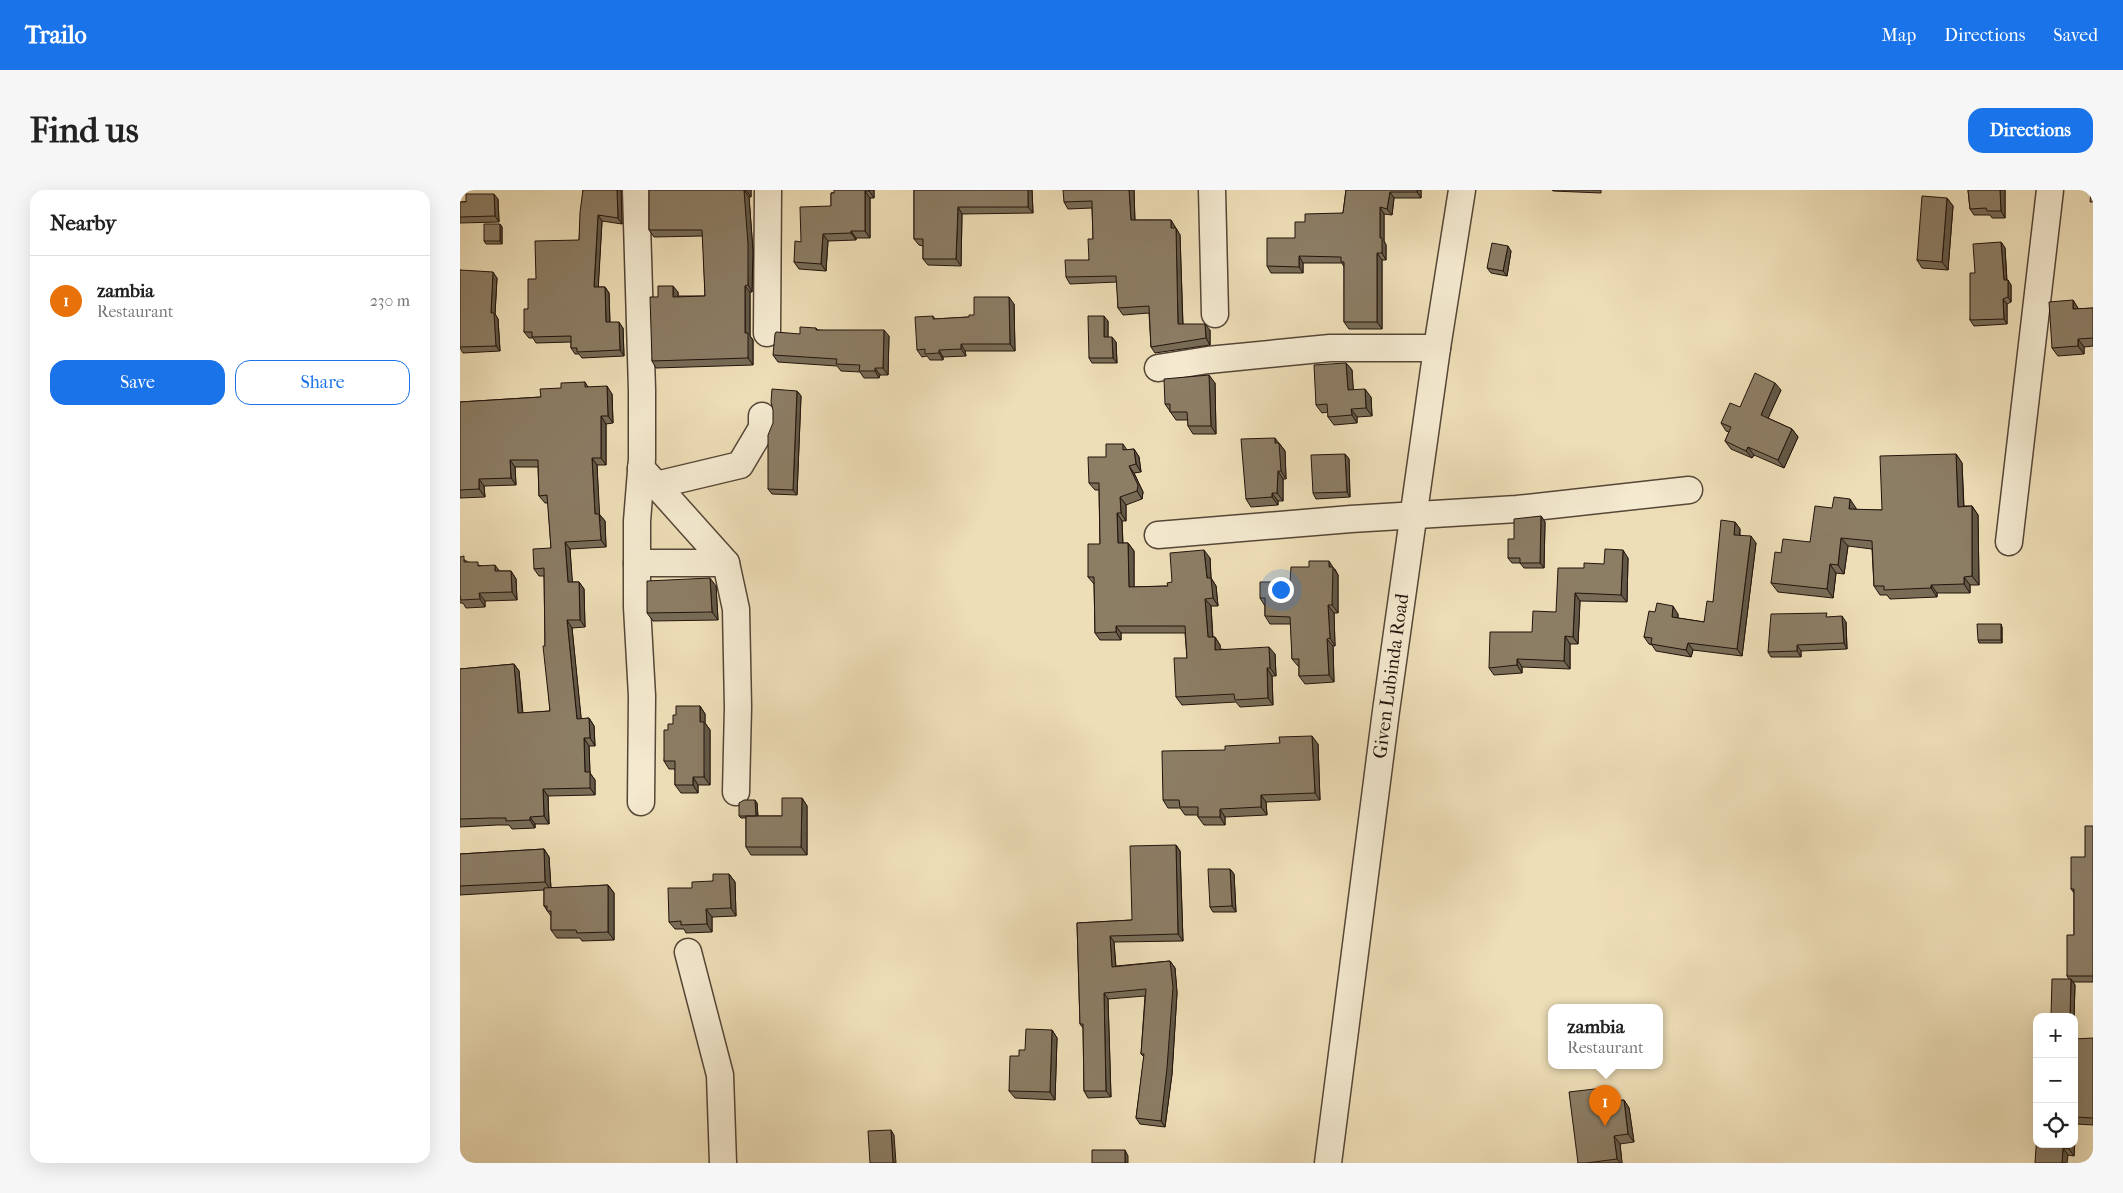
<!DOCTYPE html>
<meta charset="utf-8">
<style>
body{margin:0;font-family:"IM FELL French Canon",serif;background:#f6f6f6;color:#222}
.controls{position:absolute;right:15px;bottom:15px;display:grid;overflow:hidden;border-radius:10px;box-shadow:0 5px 20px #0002}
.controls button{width:45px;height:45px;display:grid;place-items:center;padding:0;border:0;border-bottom:1px solid #e0e0e0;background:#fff;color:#222;font:25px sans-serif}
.you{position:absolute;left:820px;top:399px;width:18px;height:18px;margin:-12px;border:4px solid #fff;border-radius:50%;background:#1a73e8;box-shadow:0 0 0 8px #1a73e833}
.badge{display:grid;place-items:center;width:32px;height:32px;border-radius:50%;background:#1a73e8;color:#fff;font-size:16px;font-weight:700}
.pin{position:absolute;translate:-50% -41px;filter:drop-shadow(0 1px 2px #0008)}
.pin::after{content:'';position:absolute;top:26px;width:18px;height:15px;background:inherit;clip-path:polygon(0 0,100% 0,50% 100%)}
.popup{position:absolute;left:1088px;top:814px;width:115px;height:65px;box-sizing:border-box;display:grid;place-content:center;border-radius:10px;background:#fff;filter:drop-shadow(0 1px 4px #0005);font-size:16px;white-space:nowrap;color:#767676}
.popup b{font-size:19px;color:#222}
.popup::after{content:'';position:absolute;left:50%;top:100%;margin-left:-10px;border:10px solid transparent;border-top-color:#fff}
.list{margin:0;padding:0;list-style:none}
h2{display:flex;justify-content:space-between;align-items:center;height:65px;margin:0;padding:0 20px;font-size:21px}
h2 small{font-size:16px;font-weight:400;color:#767676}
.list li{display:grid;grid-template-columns:32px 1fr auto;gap:15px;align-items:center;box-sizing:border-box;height:90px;padding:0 20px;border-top:1px solid #e0e0e0}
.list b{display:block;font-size:19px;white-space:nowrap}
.list p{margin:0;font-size:16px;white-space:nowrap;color:#767676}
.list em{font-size:16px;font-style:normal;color:#767676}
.actions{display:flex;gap:10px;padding:15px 20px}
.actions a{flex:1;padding:11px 0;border:1px solid #1a73e8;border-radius:15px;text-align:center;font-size:18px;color:#1a73e8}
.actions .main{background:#1a73e8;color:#fff}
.icon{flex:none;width:28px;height:28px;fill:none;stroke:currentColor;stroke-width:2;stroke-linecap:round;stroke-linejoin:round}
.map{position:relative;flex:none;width:1633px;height:973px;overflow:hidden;border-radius:15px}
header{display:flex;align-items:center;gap:30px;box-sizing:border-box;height:70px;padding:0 25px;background:#1a73e8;color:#fff}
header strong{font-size:24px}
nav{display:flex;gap:28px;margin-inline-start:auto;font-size:18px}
.intro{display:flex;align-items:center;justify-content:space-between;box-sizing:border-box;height:120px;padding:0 30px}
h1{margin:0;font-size:35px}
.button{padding:12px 22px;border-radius:15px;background:#1a73e8;color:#fff;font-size:18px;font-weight:700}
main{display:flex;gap:30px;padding:0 30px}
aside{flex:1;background:#fff;border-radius:15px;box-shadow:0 5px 20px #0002}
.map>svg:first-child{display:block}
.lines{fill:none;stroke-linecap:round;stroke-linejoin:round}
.minor-casing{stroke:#554637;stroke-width:29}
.minor{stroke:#f4ead0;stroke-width:26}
.wall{fill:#786c57;stroke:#22140c}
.shaded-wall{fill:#625847;stroke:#22140c}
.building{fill:#8c7d65;stroke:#22140c}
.labels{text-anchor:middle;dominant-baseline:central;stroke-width:5;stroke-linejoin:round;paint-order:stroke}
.street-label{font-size:19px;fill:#22140c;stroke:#f4ead0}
</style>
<header>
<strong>Trailo</strong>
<nav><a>Map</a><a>Directions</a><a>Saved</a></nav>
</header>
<div class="intro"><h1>Find us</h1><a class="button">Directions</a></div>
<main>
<aside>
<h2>Nearby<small></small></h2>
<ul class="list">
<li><span class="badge" style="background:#e8710a">1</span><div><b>zambia</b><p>Restaurant</p></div><em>230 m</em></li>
</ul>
<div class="actions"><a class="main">Save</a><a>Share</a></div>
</aside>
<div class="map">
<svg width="1633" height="973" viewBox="0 0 1633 973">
<rect width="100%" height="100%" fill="#eedeb7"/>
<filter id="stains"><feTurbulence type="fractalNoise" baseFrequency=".004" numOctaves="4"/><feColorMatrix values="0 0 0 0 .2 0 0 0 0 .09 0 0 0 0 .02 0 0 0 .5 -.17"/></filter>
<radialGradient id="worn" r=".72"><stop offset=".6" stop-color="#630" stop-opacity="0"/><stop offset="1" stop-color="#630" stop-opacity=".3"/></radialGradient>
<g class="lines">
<g class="minor-casing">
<g id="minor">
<path d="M176,0L182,200V269L177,331V417L182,506L181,612"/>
<path d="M752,0L755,124"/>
<path d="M307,143L308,0"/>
<path d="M698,178L748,170L870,158H977"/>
<path d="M181,278L266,373L276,419L278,517L276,602"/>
<path d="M196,295L280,275L302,238V226"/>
<path d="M698,345L891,329L1057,319L1229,300"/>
<path d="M1549,352L1590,0"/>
<path d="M177,373H266"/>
<path d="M228,762L260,885L263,973"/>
<path id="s1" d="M868,973L926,521L977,158L1002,0"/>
</g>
</g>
<use href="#minor" class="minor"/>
</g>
<path class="wall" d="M123,0H161L162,34L142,31L138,97H145L149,103L150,132L163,138L164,166L122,168L119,164H115L111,158V152L76,153L73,148H69L64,142L68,119L76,89L119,50Z
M189,0H291V7H289L293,61L292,102H290V146L293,150V175L196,178L192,171L198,107L218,102V106H245L243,46L194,47L189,40Z
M414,0V8H410V48H396V50L368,51L366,81L339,79L334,72L341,52L371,16V3Z
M454,0H572L573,23L502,24L501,76L468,75L463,69V56L459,55L454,49Z
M674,0L675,30H711L720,45L723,134L750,140V155L695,163L691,157L689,123L663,125L658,118L657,92L610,94L606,87L629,70L633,49L632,18L608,19L604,12Z
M886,0H961V8H934L932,25L924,24V51L926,55V70H922V139H889L884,132V77L882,73H843V83H811L807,76L835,48L845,32L883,23Z
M1092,0H1141V3L1093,1Z
M1508,0H1545V28H1532L1530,25H1514L1510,19Z
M1487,8L1493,16L1488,80L1462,78L1457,70Z
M38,9L39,32L0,33V12Z
M40,34L42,37V54H26L24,51Z
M1541,52L1545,58L1547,90L1551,95V112L1547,114V134L1514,136L1510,130L1515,83Z
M1051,61L1047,86L1031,83L1027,78Z
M0,80L37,88L35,124L38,129L40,161L3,163L0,158Z
M1613,110L1618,119L1633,118V156L1624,157V164L1598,166L1592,158Z
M554,114L555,161H505L506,166L483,167V170H470L467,166L462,167L457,160L473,126L475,129L509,127Z
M648,131V147L656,152L657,173H632L629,168Z
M356,138L358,140L429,146L428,185H420L419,188H404L400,182L381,181L377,176L318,172L313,165L340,144Z
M886,173L892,180L893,200L911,207L912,226L897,227V233L874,235L868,227V222L862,223L856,215Z
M125,192L128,197L152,204L153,233L146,234V275H137L139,324L145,331L146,357L110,359L112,392H119L124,399L125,437L112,438L121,529L129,528L134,536L135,556H129L130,583L135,590V605L88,606L89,634H75V638L52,639L49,635H37L0,637V479L54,474L59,481L63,523L90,521L85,456L84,386H79L74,379L91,358L88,313H85L79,306L78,277H55L56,295L24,296L25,307L0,308V212L81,207L101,198Z
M755,193L756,244H733L728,236V230H716L705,214Z
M1321,200L1308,228L1332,239L1338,247L1324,278L1294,265L1292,268L1271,259L1265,251L1269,242L1266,241L1261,233L1280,217Z
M337,201L341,206L337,305L312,304L308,299Z
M819,253L825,261L826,289H823V311H818V315L791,317L786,309Z
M663,254L667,260L674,259L679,267L681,282L674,283L683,302L682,309L666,315V331H662L663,353H668L674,361V397L708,396L712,392L750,368L751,388L756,396L758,416H751L753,447H755L760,455V459L815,464L816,486H812L813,515L780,517L776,512L722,515L716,507L727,468L725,443H661V450H640L635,443L634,394L628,387L640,354L639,300H635L629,293L646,267Z
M885,264L889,269L890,307L856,309L853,303Z
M1496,264L1502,273L1504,316H1512L1518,325L1519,395H1510V403H1477V407L1430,409L1427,405H1420L1414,396L1412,359L1388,356L1384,384L1376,383L1373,408L1318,402L1311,393L1321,363L1350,352L1372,318H1396V320H1422Z
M1081,326L1085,332L1084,378H1064L1060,373H1052L1048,368L1054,349Z
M1275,332L1280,339V345L1296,353L1282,466L1233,460L1231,467L1196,461L1192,455L1189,454L1184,447L1195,422L1218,424V428L1244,432L1253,412Z
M0,367L8,372L39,381H51L56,389L57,410L25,411V417L6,418L3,413H0Z
M1168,368L1167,412L1120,411L1118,454H1110V479L1062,477V483L1034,485L1029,478L1096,422L1144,374Z
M875,379L878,385V423H874L875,456H873L874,492L845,494L839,486V476H838L832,469L831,434H810L805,426V416L800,408L830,392Z
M256,396L258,430L193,431L187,423Z
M1370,427L1386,432L1387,459L1341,461V467H1311L1308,462Z
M1542,437V453H1519L1518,450Z
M240,516L245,524V533L250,540V595H238V603H221L215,595V579H209L204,571L208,540L213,534L216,525Z
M858,554L860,610L806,612L807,625L765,627V635H744L738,627V625H725L720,618H708L703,610L765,560Z
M342,608L347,616V665H291L286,657V628H281L279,626L297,613L298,626H322Z
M1633,636V792H1613L1615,795L1614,827H1591L1609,789L1607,786L1614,745V703L1611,699L1625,667Z
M716,655L720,661L723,751L654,752L656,776L710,771L715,778L717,803L712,884L705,937L680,934L676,928L684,867L681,864L685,806L648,809L651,907L628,908L624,901L623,838L620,834L617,733L672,730Z
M84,659L89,667L91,698L148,695L154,703V750L122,751L120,748H97L91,740V726L84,716V700L0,705V664Z
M770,679L774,684L776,722H753L750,717Z
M269,684L275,692L276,726L252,727V742L226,743L224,739H215L209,732L232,698L253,691Z
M592,840L597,848L595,910L555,908L549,901L559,866Z
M1633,848V935L1616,934L1614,966L1608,965L1577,943L1614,954V898H1617Z
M1149,905L1150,912L1164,910L1169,918L1174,952L1160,954L1162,973H1118Z"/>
<path class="shaded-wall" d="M157,0H161L162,34L158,28Z
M284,0L289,7L293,61L292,102L288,95Z
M286,0H291V7Z
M409,0H414V8L409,1Z
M568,0H572L573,23L568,17Z
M669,0H674L675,37L671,30Z
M957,0H961V8L957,2Z
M1540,0H1545V28L1541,21Z
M405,1L410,8V48L405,41Z
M930,2L934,8L932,25L927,19Z
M34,4L38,9L39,32L35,26Z
M1487,8L1493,16L1488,80L1482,72Z
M498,17L502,24L501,76L496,69Z
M920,17L924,24V51L926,55V70L922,63L920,48Z
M138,25L142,31L138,103L134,97Z
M711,30L715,37V45L711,38Z
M40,34L42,37V54L40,51Z
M716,38L720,45L723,140L718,134Z
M391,41L396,48V50L391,43Z
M363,44L368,51L366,81L361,74Z
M1541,52L1545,58L1547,96L1544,90Z
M1048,56L1051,61L1047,86L1043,81Z
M917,63L922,70V139L917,132Z
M839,66L843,73V83L839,77Z
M33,82L37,88L35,124L38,129L40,161L36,156L31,123Z
M1548,90L1551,95V112L1548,107Z
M213,96L218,102V113L213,107Z
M285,96L290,102V146L293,150V175L288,168L285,143Z
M145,97L149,103L150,138L146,132Z
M549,107L554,114L555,161L550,154Z
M1543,109L1547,114V134L1544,129Z
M1613,110L1618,118L1619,127L1613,119Z
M644,126L648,131V152L644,147Z
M159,132L163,138L164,166L160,160Z
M745,134L750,140V155L746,148Z
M424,140L429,146L428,185L423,178Z
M652,147L656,152L657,173L653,168Z
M1618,149L1624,157V164L1618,156Z
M501,154L505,161L506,166L501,159Z
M479,160L483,167V170L479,163Z
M886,173L892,180L894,208L888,200Z
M415,178L420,185L419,188L415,181Z
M749,185L755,193L756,244L751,236Z
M1315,193L1321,200L1306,233L1301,225Z
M147,196L152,204L153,233L148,226Z
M905,199L911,207L912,226L906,218Z
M337,201L341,206L337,305L333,300Z
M891,219L897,227V233L892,225Z
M141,226L146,234V275L141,268Z
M1332,239L1338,247L1324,278L1318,270Z
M815,248L825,261L826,289L821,281L815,253Z
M1288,257L1294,265L1292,268L1286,261Z
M674,259L679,267L681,282L676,274Z
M885,264L889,269L890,307L887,302Z
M1496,264L1502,273L1504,326L1498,317Z
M132,268L137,275L140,331L135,324Z
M50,270L55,277L56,295L51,288Z
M669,276L674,283L683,302L682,309L677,301Z
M818,281L823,289V311L817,303Z
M19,289L24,296L25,307L19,299Z
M812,303L818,311V315L812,307Z
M660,307L666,315V331L661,323Z
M1390,309L1396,318L1395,328L1389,319Z
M1512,316L1518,325L1519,395L1512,386Z
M657,323L662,331L663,361L658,353Z
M139,324L145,331L146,357L141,350Z
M1081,326L1085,332L1084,378L1080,373Z
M1275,332L1280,339L1279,352L1274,345Z
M1291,346L1296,353L1282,466L1277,459Z
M1381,348L1388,356L1384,384L1378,375Z
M105,352L110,359L113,399L108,392Z
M668,353L674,361V404L669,397Z
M744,360L750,368L751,388L756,396L758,416L753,408L747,388Z
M1163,360L1168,368L1167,412L1161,405Z
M869,371L878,385V423L872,415Z
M1370,374L1376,383L1373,408L1367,399Z
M35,375L41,383L35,381Z
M51,381L56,389L57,410L52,402Z
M1504,387L1510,395V403L1504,394Z
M250,388L256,396L258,430L252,422Z
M119,392L124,399L125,437L120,430Z
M1471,395L1477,403V407L1471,398Z
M19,403L25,411V417L20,409Z
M1115,403L1120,411L1118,454L1113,447Z
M745,409L751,416L753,455L748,447Z
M868,415L874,423L875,456L870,448Z
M1213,416L1218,424L1217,434L1212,427Z
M1382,426L1386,432L1387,459L1384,453Z
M107,430L112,438L122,536L117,529Z
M1541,434L1542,437V453L1541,450Z
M656,436L661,443V450L656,442Z
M1105,446L1110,454V479L1104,471Z
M755,447L760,455L761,467L755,460Z
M867,449L873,456L874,492L869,485Z
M1228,453L1233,460L1231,467L1226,460Z
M1337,455L1341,461V467L1337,461Z
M809,457L815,464L816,486L810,478Z
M1057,469L1062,477V483L1057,475Z
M54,474L59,481L63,530L58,523Z
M807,478L812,486L813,515L808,508Z
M240,516L245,524V533L250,540V595L244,587L240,532Z
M129,528L134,536L135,556L130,548Z
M852,546L858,554L860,610L855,603Z
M124,548L129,556L130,583L135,590V605L130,598L125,582Z
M233,587L238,595V603L233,595Z
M83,599L88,606L89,634L84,626Z
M801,605L806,612L807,625L801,617Z
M342,608L347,616V665L341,657Z
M295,610L297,613L298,628L296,626Z
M760,619L765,627V635L760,627Z
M70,627L75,634V638L70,630Z
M716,655L720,661L723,751L718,744Z
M84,659L89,667L91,700L85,692Z
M770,679L774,684L776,722L772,716Z
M269,684L275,692L276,726L271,718Z
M148,695L154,703V750L148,742Z
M246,719L252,727V742L247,734Z
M650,746L654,752L656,783L652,777Z
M710,771L715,778L717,803L712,884L705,937L701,931Z
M1611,789L1615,795L1614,827H1610Z
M644,803L648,809L651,907L646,901Z
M592,840L597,848L595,910L590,902Z
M1143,898L1149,905L1151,920L1145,912Z
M1164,910L1169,918L1174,952L1168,944Z
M1614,932L1616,934L1614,966L1609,959V954H1614Z
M431,940L434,945L436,973H433Z
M1154,946L1160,954L1162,973H1160L1157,969Z
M1603,958L1608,965L1607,973H1602Z
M665,960L668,966V973H665Z"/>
<path class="building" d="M123,0H157L158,28L138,25L134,97H145L146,132H159L160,160L117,162V158H111V146L72,147V142H64V119H68V89H76L75,51L119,50L120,22Z
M189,0H286H284L288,54V95L285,96V143H288V168L192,171L190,107H198V96H213V107L245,106L242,40H189Z
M374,0H409V1H405V41H391V43L363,44L361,74L334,72L335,51L341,52L340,17L371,16V3H374Z
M454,0H568V17H498L496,69H463V49H454Z
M603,0H669L671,30H711V38H716L718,134H745L746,148L691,157L689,116L658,118L656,86L606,87L605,70H629L628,49H633L632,11L604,12Z
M886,0H957V2H930L927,19L920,17V48H922V63H917V132H884V72H881V67L839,66V77L807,76V48H835V32H845V24L883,23Z
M1508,0H1540L1541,21H1527L1526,18L1510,19Z
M1631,0H1633V12H1630Z
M6,4H34L35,26L0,27V12H6Z
M1462,6L1487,8L1482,72L1457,70Z
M24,34H40V51H24Z
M1541,52L1544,90H1548V107L1543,109L1544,129L1510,130V83H1515L1513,54Z
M1032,53L1048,56L1043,81L1027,78Z
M0,80L33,82L31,123H34L36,156L0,157Z
M514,107H549L550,154H501V159L479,160V163L465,164V159L457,160L455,127L473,126V129L509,127V125H514Z
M1613,110V119L1633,118V148L1618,149V156L1592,158L1589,112Z
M628,126H644V147H652L653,168H629Z
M340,137L356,138V140H424L423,178H415V181H399L400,175L376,174L377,169L313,165L315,144L316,142L340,144Z
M886,173L888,200L905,199L906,218L891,219L892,225L868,227L867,214L856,215L854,175Z
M1295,183L1315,193L1301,225L1332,239L1318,270L1288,257L1286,261L1265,251L1271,237L1261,233L1270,213L1280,217Z
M749,185L751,236H728L727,222H710V214H705L704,189Z
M125,192V197L147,196L148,226H141V268H132L135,324H139L141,350L105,352L108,392H119L120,430H107L117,529L129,528L130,548H124L125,582H130V598L83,599L84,626L70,627V630L46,631V628H31L0,629V479L54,474L58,523L90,521L83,456H85L84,378L74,379L73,359L91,358L87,305L79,306L78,270H50L51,288L19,289V299L0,300V212L81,207L80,199L101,198V193Z
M312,199L337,201L333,300L308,299V245L313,233V220L311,212Z
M815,248V253H819L821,281H818L817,303H812V307L786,309L781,249Z
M646,254H663V260L674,259L676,274L669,276L678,295L677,301L660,307L661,323H657L658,353H668L669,397L708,396L707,393L712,392L710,363L744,360L747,388H751L753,408L745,409L748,447H755V460L809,457L810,478H807L808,508L775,510L774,504L716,507L714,468H727L725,436H656V442L635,443L634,387H628V354H640L639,293H629L628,267H646Z
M885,264L887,302L853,303L851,265Z
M1496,264L1498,317L1512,316V386L1504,387V394L1471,395V398L1424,400V396H1414L1412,351L1381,348L1378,375L1370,374L1367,399L1311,393L1315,362L1321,363L1323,349L1350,352L1355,316L1372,318L1374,307L1390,309L1389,319L1422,320L1420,266Z
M1081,326L1080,373H1060V368H1048V349H1054V329Z
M1261,330L1275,332L1274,345L1291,346L1277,459L1228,453L1226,460L1191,454L1192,448L1184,447L1189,421L1195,422L1197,413L1213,416L1212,427L1244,432L1247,411L1253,412Z
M1145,359L1163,360L1161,405L1115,403L1113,447L1105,446L1104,471L1057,469V475L1029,478L1030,442H1072L1073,421L1096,422L1098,378H1124V373L1144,374Z
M4,366V372H18V376L35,375V381H51L52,402L19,403L20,409L1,410L0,405V367Z
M849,371H869V377H873L872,415H868L870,448L867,449L869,485L839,486V469H832L830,427L805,426V408H800V392H830L831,377H849Z
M250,388L252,422L187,423V391Z
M1367,423L1366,427L1382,426L1384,453L1337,455V461L1308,462L1311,424Z
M1517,434H1541V450H1518Z
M216,516H240V532H244V587H233V595H215V571H204V540H208V534H213V525H216Z
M852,546L855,603L801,605V617L760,619V627H738V617H720L719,610H703L702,561L765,560V556L820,553L819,547Z
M322,608H342L341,657H286V626H322Z
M284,610H295L296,626H279V613Z
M1625,636H1633V786H1607V745H1614V699H1611V667H1625Z
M716,655L718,744L650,746L652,777L710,771L713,797L707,878L701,931L676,928L684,864H681L686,799L644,803L646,901H624L623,834H620L617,733L672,730L670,656Z
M84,659L85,692L0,696V664Z
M748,679H770L772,716L750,717Z
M253,684H269L271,718L246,719L247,734L221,735V731L209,732L208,698H232V692L253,691Z
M148,695V742L117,743L116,740H91V721H87V716H84V698Z
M1592,789H1611L1610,827H1591Z
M566,839L592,840L590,902L549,901L550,866H559V860H565Z
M1633,848V928L1614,927V898H1617L1614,849Z
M1143,898L1145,912L1164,910L1168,944L1154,946L1157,969L1126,973H1118L1109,902Z
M431,940L433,973H410L408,941Z
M1577,943V954H1609V959L1603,958L1602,973H1575Z
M632,960H665V973H632Z"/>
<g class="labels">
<g class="street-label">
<text stroke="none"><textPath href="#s1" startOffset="491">Given Lubinda Road</textPath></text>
</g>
</g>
<rect width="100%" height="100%" filter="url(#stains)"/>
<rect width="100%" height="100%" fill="url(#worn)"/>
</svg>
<div class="controls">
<button>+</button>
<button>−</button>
<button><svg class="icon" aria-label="locate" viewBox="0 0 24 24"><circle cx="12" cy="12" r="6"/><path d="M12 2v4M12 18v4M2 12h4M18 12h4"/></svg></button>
</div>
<div class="you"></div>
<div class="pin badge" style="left:1145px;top:936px;background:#e8710a">1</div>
<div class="popup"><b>zambia</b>Restaurant</div>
</div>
</main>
